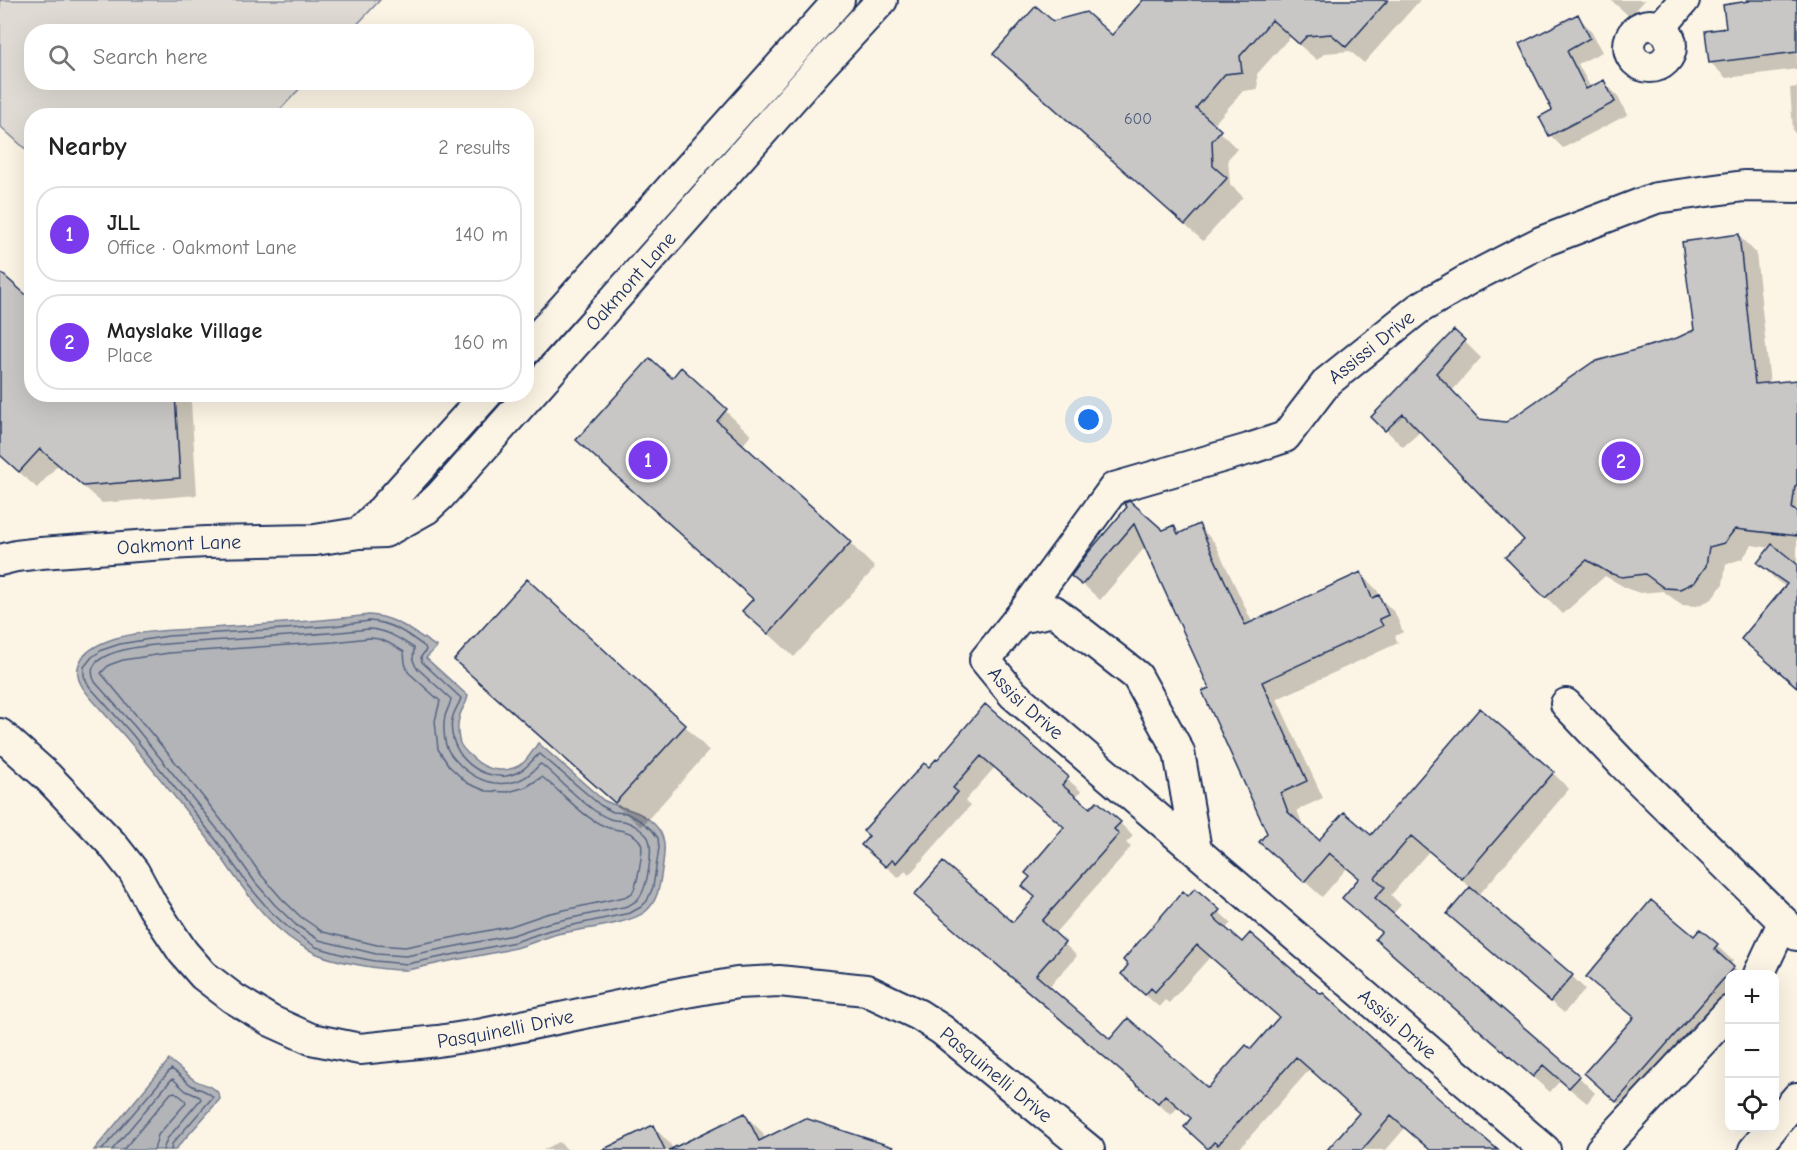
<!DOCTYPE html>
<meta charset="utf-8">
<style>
body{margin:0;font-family:"Comic Neue",sans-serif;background:#f2f2f2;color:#222}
.controls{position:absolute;right:18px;bottom:18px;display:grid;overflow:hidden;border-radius:12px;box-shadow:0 6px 24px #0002}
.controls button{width:54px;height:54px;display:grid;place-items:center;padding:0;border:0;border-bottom:2px solid #e0e0e0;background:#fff;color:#222;font:30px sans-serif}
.you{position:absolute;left:1089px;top:420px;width:21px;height:21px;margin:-15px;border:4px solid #fff;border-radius:50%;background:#1a73e8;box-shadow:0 0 0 9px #1a73e833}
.badge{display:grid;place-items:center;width:39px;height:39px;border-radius:50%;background:#7c3aed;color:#fff;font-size:20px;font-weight:700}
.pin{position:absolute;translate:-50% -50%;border:3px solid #fff;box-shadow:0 2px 6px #0006}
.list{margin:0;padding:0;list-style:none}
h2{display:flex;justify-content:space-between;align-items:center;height:78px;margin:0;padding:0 24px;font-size:26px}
h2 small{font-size:20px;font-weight:400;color:#767676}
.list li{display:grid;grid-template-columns:39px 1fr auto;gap:18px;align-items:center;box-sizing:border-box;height:96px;margin:0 12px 12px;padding:0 12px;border:2px solid #e0e0e0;border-radius:24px}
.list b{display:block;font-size:22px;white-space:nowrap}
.list p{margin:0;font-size:20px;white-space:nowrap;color:#767676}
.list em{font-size:20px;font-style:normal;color:#767676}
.icon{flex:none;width:33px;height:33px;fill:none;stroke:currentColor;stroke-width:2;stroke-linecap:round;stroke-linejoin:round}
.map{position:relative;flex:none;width:1797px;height:1150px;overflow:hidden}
.search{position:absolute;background:#fff;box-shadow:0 6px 24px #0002;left:24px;top:24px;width:510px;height:66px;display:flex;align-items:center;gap:15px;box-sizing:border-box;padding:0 21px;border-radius:24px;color:#767676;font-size:22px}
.panel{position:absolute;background:#fff;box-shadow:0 6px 24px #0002;left:24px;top:108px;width:510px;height:294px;border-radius:24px}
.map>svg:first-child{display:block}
.green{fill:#dfdbd4;stroke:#7d8599;stroke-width:1.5}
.water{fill:#b2b4b8;stroke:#767f94;stroke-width:1.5}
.shadow{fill:#0003}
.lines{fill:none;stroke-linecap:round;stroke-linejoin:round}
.shore{stroke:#576482;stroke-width:1.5}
.building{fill:#c8c7c6;stroke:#1b2f5e;stroke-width:1.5}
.minor-casing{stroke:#1b2f5e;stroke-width:34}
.minor{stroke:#fcf5e5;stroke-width:30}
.labels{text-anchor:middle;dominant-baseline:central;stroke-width:5;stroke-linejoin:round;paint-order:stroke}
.number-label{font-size:16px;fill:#465578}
.street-label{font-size:20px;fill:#1b2f5e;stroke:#fcf5e5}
</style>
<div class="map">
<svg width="1797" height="1150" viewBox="0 0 1797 1150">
<rect width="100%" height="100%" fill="#fcf5e5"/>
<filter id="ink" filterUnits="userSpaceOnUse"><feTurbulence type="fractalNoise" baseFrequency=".0167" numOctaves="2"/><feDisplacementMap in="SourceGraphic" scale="12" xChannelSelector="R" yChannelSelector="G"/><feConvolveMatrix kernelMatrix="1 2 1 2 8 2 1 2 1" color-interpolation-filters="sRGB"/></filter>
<g filter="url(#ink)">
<path class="green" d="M0,0H380L351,31L32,32V82L305,83L275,115L32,116L31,154L0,126Z"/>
<path class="water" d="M369,615C395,616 415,633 437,647L426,658L468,696C467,702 466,703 463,708C457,718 457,729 459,740C460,747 467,753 473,758C486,771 508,775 524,762C529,757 534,749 538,743L603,800C622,810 639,808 655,825C666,836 665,849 663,863C660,880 660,900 645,912C628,925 577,929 554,935C541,939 528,945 515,948C492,954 469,957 445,962C433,964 418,969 405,970C382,970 333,962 313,952C264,929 237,877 206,836C180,804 155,771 128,740C118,728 107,717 97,705C87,694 73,680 79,664C84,650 103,642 116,638C146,630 179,630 210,628C263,624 316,622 369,615Z
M169,1060C178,1066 185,1073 193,1079C203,1086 218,1085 220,1099L175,1150H94Z"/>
<path class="shadow" d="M1145,0H1420L1364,63L1350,51L1325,53L1317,60L1290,37L1257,74L1258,89L1243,91L1213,125L1237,149L1228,159L1230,184L1243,197L1203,241L1012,71L1053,23L1112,37Z
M1611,0H1645L1630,17Z
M1750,0H1797V69L1726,78L1711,63L1728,30L1750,3Z
M1577,16L1590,29L1602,52L1578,64L1591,88L1604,82L1617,95L1627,115L1563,148L1550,135L1554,111L1521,45Z
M1797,87V135L1793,131L1790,88Z
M1739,236L1756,253L1770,384L1797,382V687L1760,656L1743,639L1786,587L1776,580L1759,563L1771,548L1752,545L1742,559L1726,564L1723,584L1712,599L1697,606L1682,605L1663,591L1640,593L1628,589L1605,576L1563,614L1507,558L1526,540L1421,431L1403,447L1373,417L1464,341L1481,358L1452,391L1480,420L1506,423L1695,331Z
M0,274L32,394H183L191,402L197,495L102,503L58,465L37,488L0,455Z
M681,369L751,435L742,446L850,543L875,568L794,657L744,611L754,600L603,465L578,440L672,380Z
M1128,508L1163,532L1174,527L1181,534L1199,526L1215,543L1253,624L1361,574L1377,590L1382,600L1395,613L1403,632L1395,636L1398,643L1277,699L1323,798L1297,810L1304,828L1319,842L1371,837L1553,773L1569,789L1478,896L1572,976L1585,989L1564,1013L1462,927L1449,914L1471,888L1429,851L1391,895L1401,905L1392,915L1579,1077L1595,1093L1587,1103L1560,1081L1550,1092L1393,956L1377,939L1382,933L1344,898L1360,880L1347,868L1322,897L1261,842L1269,833L1211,689L1146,546L1100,600L1073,575Z
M456,660L685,726L709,751L641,827L481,685Z
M985,707L1081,791L1075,797L1090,811L1120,823L1133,836L1126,843L1131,847L1054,934L1077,956L1048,988L1110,1041L1208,1090L1251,1051L1280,1018L1210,957L1169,1003L1165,1000L1159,1007L1135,986L1188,898L1218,911L1231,923L1225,929L1495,1150H1430L1405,1128L1386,1150H1329L1361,1114L1310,1069L1238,1150H1210L1198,1140L1193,1119L1178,1107L1171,1115L929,908L1013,924L1036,898L1024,886L1065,828L995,767L965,801L970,806L909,875L905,871L899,878L876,858L929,769L937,762Z
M1701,931L1733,961L1730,965L1740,974H1730V1006L1633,1116L1602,1089L1635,1018L1588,976L1694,938Z
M744,1114L762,1132L765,1139L805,1119L898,1150H605L653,1126L670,1144L673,1150Z
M559,1142L568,1150H543Z"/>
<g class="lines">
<path class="shore" d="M369,621C391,622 408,634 425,647L426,650L421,657L422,662L461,698C459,705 453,712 452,720C447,750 475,779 506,776C513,775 522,771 527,766C532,762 535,756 540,754L600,805L613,812L626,813L641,821L652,830L658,838L659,848L653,887L647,901L641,907L630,913L550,930L515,942L407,964L375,961L344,955L316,947L291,930L270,911L249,886L216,840L168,779L131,733L89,686L84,676V667L92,657L102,650L120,644L168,636L333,626Z
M369,629C387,630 400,639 414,648L413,660L416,667L451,699C450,705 447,710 445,716C443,724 444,741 447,748C450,755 456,761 461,766C485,788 517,791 539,765L541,764C561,780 588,811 610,819C615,821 620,820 624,821C632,823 642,830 647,836C655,846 647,888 639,898C636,902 632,903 628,906L548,923L513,935L406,956L376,954L319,940L296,925L275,905L255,882L222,835L174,775L136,728L95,682C89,670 93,663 104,657C127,644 182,643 209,641C262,638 316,635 369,629Z
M369,638C383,638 393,645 404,652L405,663L408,672L440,701L435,721L438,749L449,766L467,783L486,791L508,792L526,787L542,777C563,793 580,815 604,826C616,832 632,828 641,843C644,849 637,887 632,893C631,894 626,896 624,897L546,914L511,926L405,947L377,945L323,932L301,917L282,899L262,876L229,830L181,769L101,673L109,665L123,660L169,653L334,642Z
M102,1150L171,1069C179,1073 184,1080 191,1085C199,1090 207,1090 213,1097L172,1144L171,1150
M112,1150L171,1080L173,1079L186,1091L200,1097L201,1099L167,1139L163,1150
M123,1150L171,1093L175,1092L185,1100L186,1103L158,1135L154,1150"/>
</g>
<path class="building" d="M1143,0H1388L1346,47L1331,34L1307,36L1299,44L1272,20L1240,56L1242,72L1225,74L1196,108L1221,130L1212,141L1213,166L1227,178L1185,225L993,54L1036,6L1053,21L1086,12L1112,35Z
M1748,0H1797V52L1709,63L1705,31L1726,28L1723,5L1749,1Z
M1578,14L1590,38L1567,51L1586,89L1604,80L1615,102L1549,136L1539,117L1552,110L1519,44Z
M1739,234L1755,384L1797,380V485L1795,486L1792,509L1797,511V536L1735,529L1724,543L1709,547L1706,566L1695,582L1680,589L1664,588L1645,574L1622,577L1609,573L1587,560L1545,598L1505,557L1524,540L1403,414L1385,431L1371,417L1454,330L1465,340L1436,373L1479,419L1506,422L1593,362L1677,338L1694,330L1682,242Z
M0,272L32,300V394H175L180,478L83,486L40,449L19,472L0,455Z
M650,358L672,378L681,367L727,409L717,421L851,542L768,634L742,611L753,599L576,440Z
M1130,501L1163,530L1174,525L1178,534L1199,524L1245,625L1361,572L1372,598L1379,595L1388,615L1379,619L1383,626L1262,682L1307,781L1281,793L1288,812L1319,840L1344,812L1371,835L1480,708L1554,772L1462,879L1411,836L1375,878L1385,887L1375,898L1580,1076L1569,1088L1543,1065L1533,1077L1375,939L1381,932L1342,898L1359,878L1329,853L1304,882L1259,842L1267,833L1202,691L1209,688L1134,524L1082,585L1071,576L1088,553L1127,507L1124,503Z
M1772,544L1797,564V687L1741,639L1787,584L1757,563Z
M527,579L686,725L615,803L454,660Z
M985,704L1069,777L1062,785L1090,808L1097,801L1121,822L1114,829L1119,834L1042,921L1065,942L1036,975L1110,1039L1128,1018L1208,1088L1246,1045L1251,1049L1279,1017L1197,945L1155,992L1151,988L1145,995L1121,974L1128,965L1123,960L1183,891L1188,896L1195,888L1220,910L1213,917L1242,942L1250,933L1321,994L1323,993L1420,1082L1498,1150H1430L1391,1116L1362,1150H1327L1359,1113L1296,1057L1218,1145L1214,1142L1208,1149L1184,1127L1191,1118L1165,1095L1158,1103L974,945L973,946L914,895L943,862L1013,922L1035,897L1022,886L1030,877L1025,873L1064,827L981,756L953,788L958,792L896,863L892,860L886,867L861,845L869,836L863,831L924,763L929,767L936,759L937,760Z
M1470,887L1573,975L1550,1002L1447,914Z
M1651,900L1694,936L1700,929L1718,944L1714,949L1734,967L1616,1102L1584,1073L1634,1017L1586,977Z
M745,1113L759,1141L805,1118L893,1147V1150H669Z
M653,1125L665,1150H602Z"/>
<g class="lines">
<g class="minor-casing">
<g id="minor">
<circle cx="1650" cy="46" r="21"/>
<path d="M1661,27L1684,0"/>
<path d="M526,350L839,0"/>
<path d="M359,533L383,509L487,394"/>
<path id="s1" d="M0,560L16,556L41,553L151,545L206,542L315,540L359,533L385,532L426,509L440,496L820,67L882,0"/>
<path id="s2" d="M1019,618L1114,488L1249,449L1285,437L1327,382L1418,309L1469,279L1541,242L1656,198L1744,186L1797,187"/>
<path d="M1566,704L1622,763L1797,935"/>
<path id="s3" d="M0,734L48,777L112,844L134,872L153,907L183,952L203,975L233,998L271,1021L311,1039L360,1049L438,1041L483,1034L686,992L737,983L779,981L866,990L919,1015L942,1030L1089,1150"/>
<path id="s4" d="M1196,850L1179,752L1137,676L1054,611L1019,618L985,660L1013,694L1545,1150"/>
<path d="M1759,974L1783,923"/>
<path d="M1774,1125L1797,1098"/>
<path d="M1601,1150L1730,1011"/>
<path d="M1754,1150L1772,1128"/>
</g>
</g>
<use href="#minor" class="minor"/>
</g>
</g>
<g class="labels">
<g class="number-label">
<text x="1138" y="119">600</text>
</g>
<g class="street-label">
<text stroke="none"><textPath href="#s1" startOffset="740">Oakmont Lane</textPath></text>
<text stroke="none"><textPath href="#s2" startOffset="465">Assissi Drive</textPath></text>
<text stroke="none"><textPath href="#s1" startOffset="180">Oakmont Lane</textPath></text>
<text stroke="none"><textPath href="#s4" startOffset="441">Assisi Drive</textPath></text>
<text stroke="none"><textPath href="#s4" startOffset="932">Assisi Drive</textPath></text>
<text stroke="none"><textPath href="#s3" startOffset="640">Pasquinelli Drive</textPath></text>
<text stroke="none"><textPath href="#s3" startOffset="1162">Pasquinelli Drive</textPath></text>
</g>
</g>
</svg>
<div class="controls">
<button>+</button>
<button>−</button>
<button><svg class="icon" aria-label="locate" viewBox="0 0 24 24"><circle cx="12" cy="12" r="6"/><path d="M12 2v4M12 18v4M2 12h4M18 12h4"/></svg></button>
</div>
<div class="you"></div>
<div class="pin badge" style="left:648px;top:460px">1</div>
<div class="pin badge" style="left:1621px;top:461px">2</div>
<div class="search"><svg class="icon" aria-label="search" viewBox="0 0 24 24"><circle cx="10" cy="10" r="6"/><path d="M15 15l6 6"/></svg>Search here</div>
<section class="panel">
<h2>Nearby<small>2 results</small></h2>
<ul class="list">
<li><span class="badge">1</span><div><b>JLL</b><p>Office · Oakmont Lane</p></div><em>140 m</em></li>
<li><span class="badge">2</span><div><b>Mayslake Village</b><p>Place</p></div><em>160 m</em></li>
</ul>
</section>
</div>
